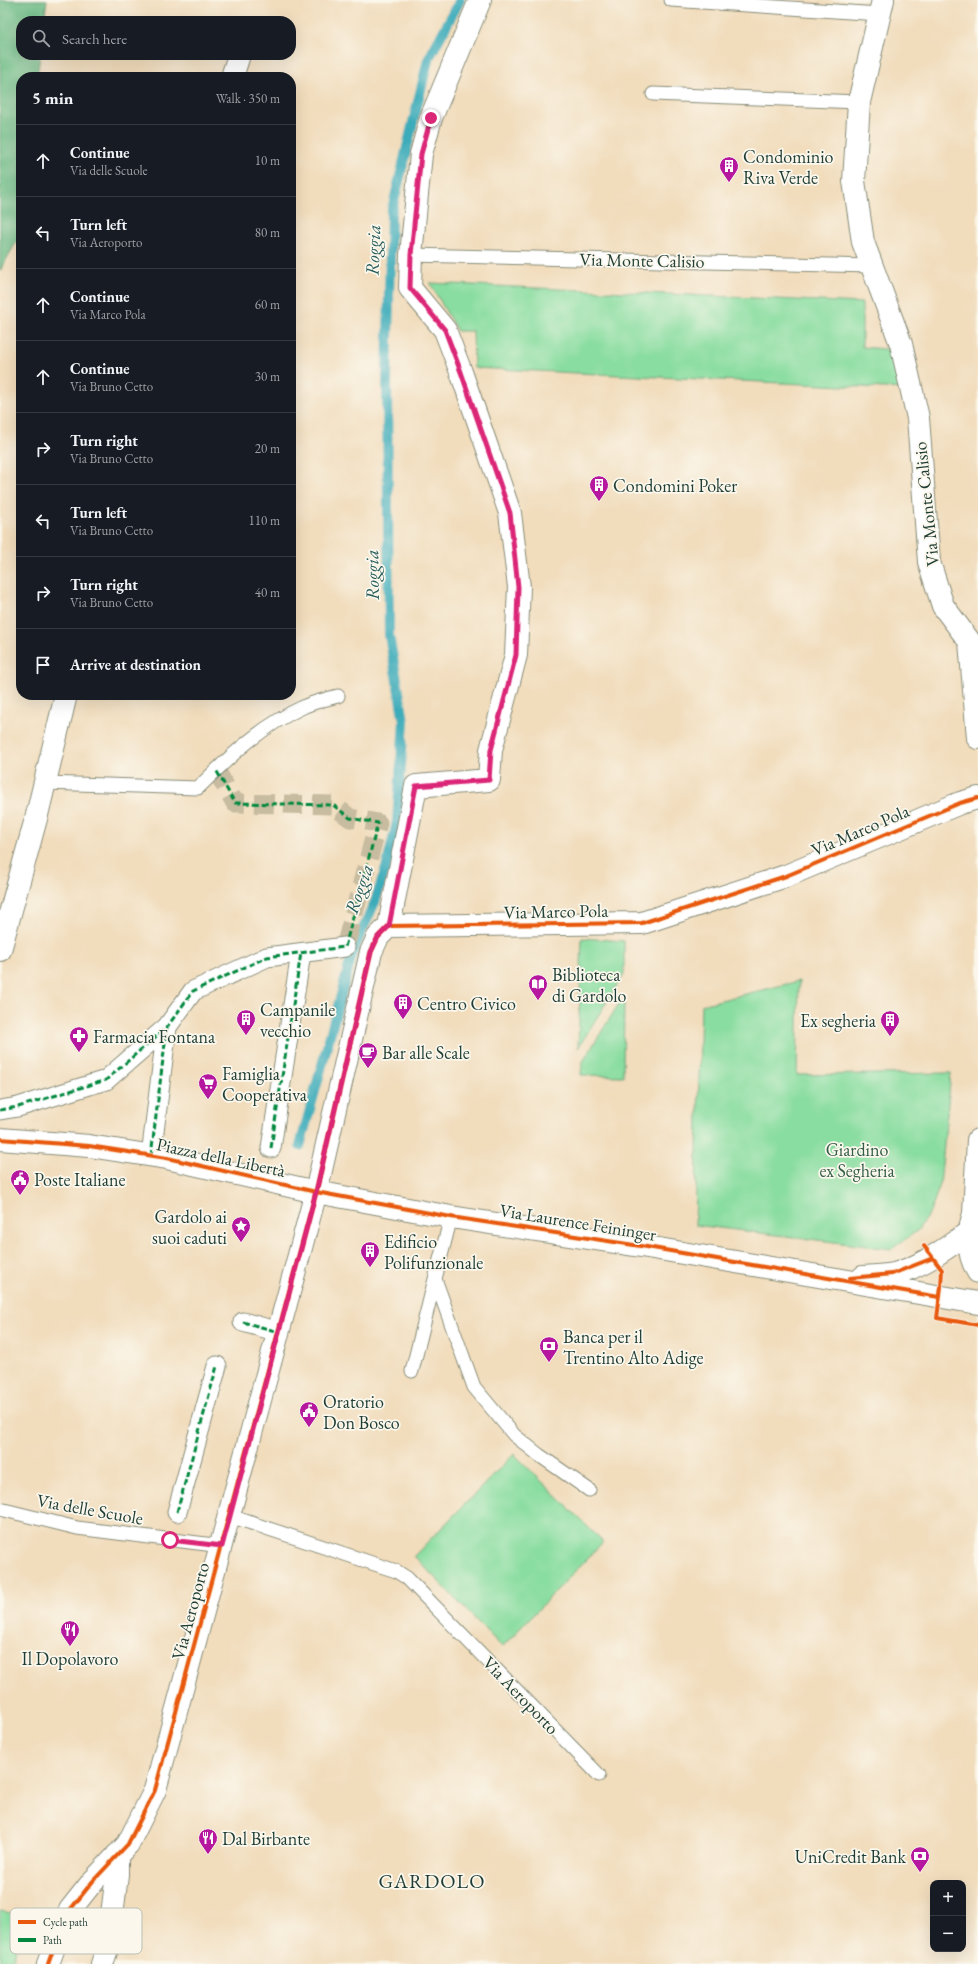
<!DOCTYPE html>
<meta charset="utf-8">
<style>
body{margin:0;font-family:"EB Garamond",serif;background:#242831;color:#f1f3f6}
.controls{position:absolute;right:12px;bottom:12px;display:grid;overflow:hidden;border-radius:8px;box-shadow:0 4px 16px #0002}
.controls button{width:36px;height:36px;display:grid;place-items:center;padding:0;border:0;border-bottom:1px solid #363941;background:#171b24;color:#f1f3f6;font:20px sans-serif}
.stop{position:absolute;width:12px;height:12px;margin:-9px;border:3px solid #db2777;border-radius:50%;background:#fff}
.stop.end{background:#db2777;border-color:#fff;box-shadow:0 1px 4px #0008}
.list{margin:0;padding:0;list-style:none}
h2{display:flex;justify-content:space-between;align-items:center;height:52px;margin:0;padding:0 16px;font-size:17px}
h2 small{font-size:13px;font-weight:400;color:#9ea1a6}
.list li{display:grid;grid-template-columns:26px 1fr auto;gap:12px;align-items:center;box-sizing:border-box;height:72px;padding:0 16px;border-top:1px solid #363941}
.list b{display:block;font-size:15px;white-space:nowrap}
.list p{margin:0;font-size:13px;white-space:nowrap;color:#9ea1a6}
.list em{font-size:13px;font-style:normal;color:#9ea1a6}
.icon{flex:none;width:22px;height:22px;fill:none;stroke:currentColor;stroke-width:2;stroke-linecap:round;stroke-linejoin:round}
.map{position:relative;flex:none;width:978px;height:1964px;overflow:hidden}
.search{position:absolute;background:#171b24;box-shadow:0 4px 16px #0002;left:16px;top:16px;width:280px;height:44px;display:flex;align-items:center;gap:10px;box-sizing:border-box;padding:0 14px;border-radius:16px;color:#9ea1a6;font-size:15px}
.panel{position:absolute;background:#171b24;box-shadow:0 4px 16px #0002;left:16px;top:72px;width:280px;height:628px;border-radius:16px}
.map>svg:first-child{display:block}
.green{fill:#89dda0;stroke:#548d6a}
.forest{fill:#6ebc86;stroke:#467c5d}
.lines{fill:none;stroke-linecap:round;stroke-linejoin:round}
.stream{stroke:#3cacba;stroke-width:10}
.pedestrian-tunnel{stroke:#c7bca0;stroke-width:19;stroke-dasharray:19 10;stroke-linecap:butt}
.service-casing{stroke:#888c78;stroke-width:15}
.pedestrian-casing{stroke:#888c78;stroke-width:21}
.minor-casing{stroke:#888c78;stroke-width:24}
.tertiary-casing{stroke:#888c78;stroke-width:24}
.service{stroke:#fff;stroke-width:13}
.pedestrian{stroke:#fff;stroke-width:19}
.minor{stroke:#fff;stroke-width:22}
.tertiary{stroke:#fff;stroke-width:22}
.quiet{stroke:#00873e;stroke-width:3;stroke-dasharray:6 3;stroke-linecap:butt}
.cycleway-casing{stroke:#fbf7ec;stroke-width:6}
.cycleway{stroke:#e8590c;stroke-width:4}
.route{stroke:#db2777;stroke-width:5}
.labels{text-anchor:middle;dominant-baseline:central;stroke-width:3.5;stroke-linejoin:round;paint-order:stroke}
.poi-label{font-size:18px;fill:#1f3d34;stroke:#fbf7ec;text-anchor:start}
.street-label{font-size:18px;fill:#1f3d34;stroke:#fbf7ec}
.park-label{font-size:18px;fill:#345d4a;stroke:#fbf7ec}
.water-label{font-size:19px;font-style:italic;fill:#285e5c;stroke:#fbf7ec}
.quarter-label{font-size:20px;letter-spacing:1px;fill:#1f3d34;stroke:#fbf7ec}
.key{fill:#fbf7ec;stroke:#b9bfb5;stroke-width:1}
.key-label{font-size:11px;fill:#1f3d34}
</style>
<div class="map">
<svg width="978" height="1964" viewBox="0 0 978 1964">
<rect width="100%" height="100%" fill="#fbf7ec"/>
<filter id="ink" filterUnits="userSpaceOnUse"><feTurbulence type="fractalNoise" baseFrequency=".025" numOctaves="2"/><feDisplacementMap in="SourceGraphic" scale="8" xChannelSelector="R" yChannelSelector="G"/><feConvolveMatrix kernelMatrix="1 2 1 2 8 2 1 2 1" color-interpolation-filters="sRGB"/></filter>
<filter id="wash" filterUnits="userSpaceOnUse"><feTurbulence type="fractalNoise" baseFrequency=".012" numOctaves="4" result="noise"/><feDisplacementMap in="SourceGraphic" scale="16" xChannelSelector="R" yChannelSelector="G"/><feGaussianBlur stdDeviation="0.9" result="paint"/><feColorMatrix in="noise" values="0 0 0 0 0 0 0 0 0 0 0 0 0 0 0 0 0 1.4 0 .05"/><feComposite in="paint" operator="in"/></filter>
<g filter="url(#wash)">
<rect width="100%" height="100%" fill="#f1dcbb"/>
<path class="green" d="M430,283L862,303V347L896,350L905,389L474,368L473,331H457Z
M582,938L624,941V974L578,1048Z
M799,981L797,1075L951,1073L940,1185L930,1212L917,1231L891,1249L695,1225L701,1005Z
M620,1002H624L623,1076L581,1075L582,1063Z
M514,1454L603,1542L502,1647L414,1556Z
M0,1911L27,1916L11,1964H0Z"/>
<path class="forest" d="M0,0H47L44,21H21V55H40L37,77H21V216L18,239L0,271Z"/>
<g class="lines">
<path class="stream" d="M300,1146L353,951L375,902L387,865L397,822L404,721L389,635L387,379L391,214L428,60L460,0"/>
</g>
</g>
<g filter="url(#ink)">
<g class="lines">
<path class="pedestrian-tunnel" d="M216,770L235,803L333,805L350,818L378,823L345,947"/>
<g class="service-casing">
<path id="service" d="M671,0L879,14
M653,94L859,102
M411,255L872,266
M45,783L198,788C231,755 263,725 305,706C315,702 327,699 338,696
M451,1217L435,1279L474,1387L514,1435L539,1455L589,1490
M412,1371L435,1279
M0,1509L77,1528L222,1546
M230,1516L396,1571L407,1578L599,1775"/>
</g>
<g class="pedestrian-casing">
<path id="pedestrian" d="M0,1110L18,1107L106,1080L167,1027L193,991L267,957L345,947
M271,1148L301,953
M151,1156L167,1027
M243,1322L279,1332
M177,1512L217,1366"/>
</g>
<g class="minor-casing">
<path id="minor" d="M883,0L859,102L854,181L863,242L901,344L918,418L929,562L943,606L970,642L978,738
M232,77L239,55
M389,926L416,786L489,780L491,750L516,655L519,587L510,513L461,372L445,330L410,288L411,255L421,154L431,118L480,0
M0,950L37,815L66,695
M0,1139L89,1146L167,1158L316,1192L451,1217L647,1247L978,1303
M863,1277C873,1276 884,1276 894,1274C923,1266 945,1249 969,1232
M48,1964L58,1936L70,1910L93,1881L128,1844L155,1790L316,1192L371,952L378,937L389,926L642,923L786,876L960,803L978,798
M102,1964L108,1946L117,1875V1855"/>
</g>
<g class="tertiary-casing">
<path id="tertiary" d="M978,1204C968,1225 965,1251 978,1272
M974,1213L978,1140"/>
</g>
<use href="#service" class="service"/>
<use href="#pedestrian" class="pedestrian"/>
<use href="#minor" class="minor"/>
<use href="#tertiary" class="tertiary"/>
<path class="quiet" d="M0,1110L18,1107L106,1080L167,1027L193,991L267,957L345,947L378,823L350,818L333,805L235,803L216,770
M271,1148L301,953
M151,1156L167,1027
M243,1322L279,1332
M177,1512L217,1366"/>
<g class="cycleway-casing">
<path id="cycleway" d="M0,1139L89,1146L167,1158L316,1192L451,1217L647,1247L939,1297
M924,1246L942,1270L941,1287L937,1318L978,1325
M850,1278L892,1274L933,1258
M48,1964L58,1936L70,1910L93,1881L128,1844L155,1790L316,1192L371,952L378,937L389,926L642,923L786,876L960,803L978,798"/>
</g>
<use href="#cycleway" class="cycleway"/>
</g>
</g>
<g class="lines" filter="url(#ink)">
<path class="route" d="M170,1540L222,1546L316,1192L371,952L378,937L389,926L416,786L489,780L491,750L516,655L518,587L510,513L461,372L445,330L410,288L411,255L421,154L431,118"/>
</g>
<defs>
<g id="building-pin" transform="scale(1)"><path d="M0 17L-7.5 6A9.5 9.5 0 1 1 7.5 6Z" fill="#b5179e" stroke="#fbf7ec"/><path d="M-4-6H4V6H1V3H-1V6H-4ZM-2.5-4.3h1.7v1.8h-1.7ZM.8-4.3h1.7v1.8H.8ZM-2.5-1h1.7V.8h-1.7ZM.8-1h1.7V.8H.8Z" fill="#fff"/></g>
<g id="library-pin" transform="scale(1)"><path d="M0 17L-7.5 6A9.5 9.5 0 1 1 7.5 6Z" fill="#b5179e" stroke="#fbf7ec"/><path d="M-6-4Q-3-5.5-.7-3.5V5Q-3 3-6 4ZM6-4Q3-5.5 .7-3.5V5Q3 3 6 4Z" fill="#fff"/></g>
<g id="pharmacy-pin" transform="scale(1)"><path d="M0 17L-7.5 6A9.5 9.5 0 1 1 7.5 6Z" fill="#b5179e" stroke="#fbf7ec"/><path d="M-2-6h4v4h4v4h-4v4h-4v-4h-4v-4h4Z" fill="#fff"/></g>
<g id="cafe-pin" transform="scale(1)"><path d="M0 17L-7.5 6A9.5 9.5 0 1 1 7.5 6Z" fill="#b5179e" stroke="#fbf7ec"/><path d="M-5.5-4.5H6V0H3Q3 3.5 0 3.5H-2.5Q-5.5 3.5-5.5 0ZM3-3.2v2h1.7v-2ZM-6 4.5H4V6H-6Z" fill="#fff"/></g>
<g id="supermarket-pin" transform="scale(1)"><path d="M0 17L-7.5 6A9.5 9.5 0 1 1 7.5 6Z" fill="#b5179e" stroke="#fbf7ec"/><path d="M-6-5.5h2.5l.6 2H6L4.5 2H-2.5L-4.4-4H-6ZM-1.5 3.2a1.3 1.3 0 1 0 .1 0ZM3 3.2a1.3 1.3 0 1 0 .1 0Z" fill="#fff"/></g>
<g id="civic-pin" transform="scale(1)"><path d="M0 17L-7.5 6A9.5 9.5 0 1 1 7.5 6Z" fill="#b5179e" stroke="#fbf7ec"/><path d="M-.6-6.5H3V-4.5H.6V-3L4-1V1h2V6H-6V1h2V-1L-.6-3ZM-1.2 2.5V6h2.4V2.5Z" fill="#fff"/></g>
<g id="sight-pin" transform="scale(1)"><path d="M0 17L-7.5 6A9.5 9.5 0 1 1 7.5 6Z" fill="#b5179e" stroke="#fbf7ec"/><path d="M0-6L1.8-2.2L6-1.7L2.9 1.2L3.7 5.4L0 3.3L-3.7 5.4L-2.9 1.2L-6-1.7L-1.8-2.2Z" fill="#fff"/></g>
<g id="bank-pin" transform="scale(1)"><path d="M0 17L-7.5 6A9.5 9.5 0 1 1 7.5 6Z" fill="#b5179e" stroke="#fbf7ec"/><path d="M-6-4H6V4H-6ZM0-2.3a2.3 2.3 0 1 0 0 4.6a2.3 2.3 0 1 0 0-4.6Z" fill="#fff"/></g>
<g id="restaurant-pin" transform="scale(1)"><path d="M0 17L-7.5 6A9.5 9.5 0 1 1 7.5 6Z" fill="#b5179e" stroke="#fbf7ec"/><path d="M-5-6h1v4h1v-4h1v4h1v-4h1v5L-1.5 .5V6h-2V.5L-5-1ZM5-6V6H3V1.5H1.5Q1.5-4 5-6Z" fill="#fff"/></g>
</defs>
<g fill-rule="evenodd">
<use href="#building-pin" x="729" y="166"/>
<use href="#building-pin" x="599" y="485"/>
<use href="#library-pin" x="538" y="984"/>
<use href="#building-pin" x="403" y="1003"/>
<use href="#building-pin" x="246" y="1019"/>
<use href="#building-pin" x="890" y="1020"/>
<use href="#pharmacy-pin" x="79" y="1036"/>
<use href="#cafe-pin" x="368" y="1052"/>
<use href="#supermarket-pin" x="208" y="1083"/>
<use href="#civic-pin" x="20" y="1179"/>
<use href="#sight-pin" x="241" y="1226"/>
<use href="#building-pin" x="370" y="1251"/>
<use href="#bank-pin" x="549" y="1346"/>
<use href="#civic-pin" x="309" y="1411"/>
<use href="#restaurant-pin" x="70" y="1630"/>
<use href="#restaurant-pin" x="208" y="1838"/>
<use href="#bank-pin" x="920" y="1856"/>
</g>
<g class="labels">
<g class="poi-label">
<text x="743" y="156">Condominio<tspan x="743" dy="21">Riva Verde</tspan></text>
<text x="613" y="485">Condomini Poker</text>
<text x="552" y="974">Biblioteca<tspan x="552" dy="21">di Gardolo</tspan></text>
<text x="417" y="1003">Centro Civico</text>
<text x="260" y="1009">Campanile<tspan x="260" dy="21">vecchio</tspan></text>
<text x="876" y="1020" text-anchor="end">Ex segheria</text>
<text x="93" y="1036">Farmacia Fontana</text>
<text x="382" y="1052">Bar alle Scale</text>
<text x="222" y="1073">Famiglia<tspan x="222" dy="21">Cooperativa</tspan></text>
<text x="34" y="1179">Poste Italiane</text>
<text x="227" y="1216" text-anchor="end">Gardolo ai<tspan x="227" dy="21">suoi caduti</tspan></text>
<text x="384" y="1241">Edificio<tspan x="384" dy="21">Polifunzionale</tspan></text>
<text x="563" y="1336">Banca per il<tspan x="563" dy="21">Trentino Alto Adige</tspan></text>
<text x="323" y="1401">Oratorio<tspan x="323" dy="21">Don Bosco</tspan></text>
<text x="70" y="1658" text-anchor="middle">Il Dopolavoro</text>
<text x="222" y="1838">Dal Birbante</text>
<text x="906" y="1856" text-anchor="end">UniCredit Bank</text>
</g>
<g class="street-label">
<text transform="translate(642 260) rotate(1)">Via Monte Calisio</text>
<text transform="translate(926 504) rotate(-96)">Via Monte Calisio</text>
<text transform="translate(860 830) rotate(-23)">Via Marco Pola</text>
<text transform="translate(556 911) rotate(-1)">Via Marco Pola</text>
<text transform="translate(221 1157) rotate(12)">Piazza della Libertà</text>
<text transform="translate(578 1222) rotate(9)">Via Laurence Feininger</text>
<text transform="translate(90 1509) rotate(10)">Via delle Scuole</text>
<text transform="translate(190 1611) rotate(-75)">Via Aeroporto</text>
<text transform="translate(521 1695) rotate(46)">Via Aeroporto</text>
</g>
<g class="park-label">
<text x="857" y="1149">Giardino<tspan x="857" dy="21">ex Segheria</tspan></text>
</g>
<g class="water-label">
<text transform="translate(373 250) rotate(-88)">Roggia</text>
<text transform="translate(372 575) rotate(-91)">Roggia</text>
<text transform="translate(359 889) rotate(-71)">Roggia</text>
</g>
<g class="quarter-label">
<text x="432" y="1881">GARDOLO</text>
</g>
</g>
<rect x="10" y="1908" width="132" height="46" rx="6" class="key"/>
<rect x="18" y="1920" width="18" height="4" fill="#e8590c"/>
<rect x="18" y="1938" width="18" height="4" fill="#00873e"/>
<g class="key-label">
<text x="43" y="1926">Cycle path</text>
<text x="43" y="1944">Path</text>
</g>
</svg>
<div class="controls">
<button>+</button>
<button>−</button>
</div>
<div class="stop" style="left:170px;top:1540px"></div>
<div class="stop end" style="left:431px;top:118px"></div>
<div class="search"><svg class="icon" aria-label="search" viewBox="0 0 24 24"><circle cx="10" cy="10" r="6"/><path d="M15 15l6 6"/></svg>Search here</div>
<section class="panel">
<h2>5 min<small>Walk · 350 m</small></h2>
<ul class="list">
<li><svg class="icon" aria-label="ahead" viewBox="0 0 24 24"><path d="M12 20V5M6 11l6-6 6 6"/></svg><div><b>Continue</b><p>Via delle Scuole</p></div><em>10 m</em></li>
<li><svg class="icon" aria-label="left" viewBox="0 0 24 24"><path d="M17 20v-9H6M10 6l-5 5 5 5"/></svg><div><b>Turn left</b><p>Via Aeroporto</p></div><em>80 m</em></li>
<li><svg class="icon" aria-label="ahead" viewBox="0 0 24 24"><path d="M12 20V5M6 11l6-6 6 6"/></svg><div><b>Continue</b><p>Via Marco Pola</p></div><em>60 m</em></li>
<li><svg class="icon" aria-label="ahead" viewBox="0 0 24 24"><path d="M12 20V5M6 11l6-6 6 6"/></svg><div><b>Continue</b><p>Via Bruno Cetto</p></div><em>30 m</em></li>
<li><svg class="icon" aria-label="right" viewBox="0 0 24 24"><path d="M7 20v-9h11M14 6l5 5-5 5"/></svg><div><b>Turn right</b><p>Via Bruno Cetto</p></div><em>20 m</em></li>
<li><svg class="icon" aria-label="left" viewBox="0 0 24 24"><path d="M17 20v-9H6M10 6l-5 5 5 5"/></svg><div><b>Turn left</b><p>Via Bruno Cetto</p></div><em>110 m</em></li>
<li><svg class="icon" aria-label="right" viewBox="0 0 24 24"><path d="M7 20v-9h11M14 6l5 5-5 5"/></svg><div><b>Turn right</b><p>Via Bruno Cetto</p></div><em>40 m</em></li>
<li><svg class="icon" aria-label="arrive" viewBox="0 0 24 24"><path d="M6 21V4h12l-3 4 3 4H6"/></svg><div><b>Arrive at destination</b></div></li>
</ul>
</section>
</div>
